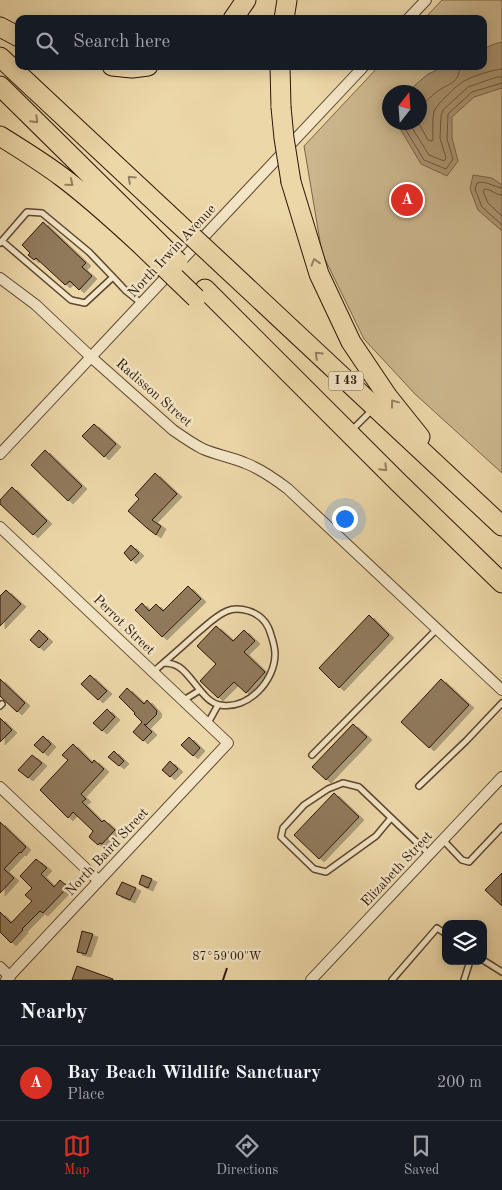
<!DOCTYPE html>
<meta charset="utf-8">
<style>
body{margin:0;font-family:"Old Standard TT",serif;background:#20242c;color:#f1f3f6}
.controls{position:absolute;right:15px;bottom:15px;display:grid;overflow:hidden;border-radius:10px;box-shadow:0 2px 12px #0003}
.controls button{width:45px;height:45px;display:grid;place-items:center;padding:0;border:0;border-bottom:1px solid #363941;background:#171b24;color:#f1f3f6;font:25px sans-serif}
.compass{position:absolute;left:382px;top:85px;width:45px;height:45px;border-radius:50%;background:#171b24;box-shadow:0 2px 12px #0003;rotate:17deg}
.you{position:absolute;left:344px;top:518px;width:18px;height:18px;margin:-12px;border:4px solid #fff;border-radius:50%;background:#1a73e8;box-shadow:0 0 0 8px #1a73e833}
.badge{display:grid;place-items:center;width:32px;height:32px;border-radius:50%;background:#d93025;color:#fff;font-size:16px;font-weight:700}
.pin{position:absolute;translate:-50% -50%;border:2px solid #fff;box-shadow:0 1px 5px #0006}
.list{margin:0;padding:0;list-style:none}
h2{display:flex;justify-content:space-between;align-items:center;height:65px;margin:0;padding:0 20px;font-size:21px}
h2 small{font-size:16px;font-weight:400;color:#9ea1a6}
.list li{display:grid;grid-template-columns:32px 1fr auto;gap:15px;align-items:center;box-sizing:border-box;height:75px;padding:0 20px;border-top:1px solid #363941}
.list b{display:block;font-size:19px;white-space:nowrap}
.list p{margin:0;font-size:16px;white-space:nowrap;color:#9ea1a6}
.list em{font-size:16px;font-style:normal;color:#9ea1a6}
.icon{flex:none;width:28px;height:28px;fill:none;stroke:currentColor;stroke-width:2;stroke-linecap:round;stroke-linejoin:round}
.map{position:relative;flex:none;width:502px;height:980px;overflow:hidden}
.search{position:absolute;background:#171b24;box-shadow:0 2px 12px #0003;left:15px;right:15px;top:15px;height:55px;display:flex;align-items:center;gap:12px;box-sizing:border-box;padding:0 18px;border-radius:10px;color:#9ea1a6;font-size:19px}
.sheet{height:140px;background:#171b24}
nav{display:flex;justify-content:space-around;align-items:center;box-sizing:border-box;height:70px;border-top:1px solid #363941;background:#171b24;font-size:14px;color:#9ea1a6}
nav a{display:grid;justify-items:center;gap:2px}
nav .on{color:#d93025}
.map>svg:first-child{display:block}
.green{fill:#cbb68d;stroke:#7c664a;fill-rule:evenodd}
.water{fill:#ab9572;stroke:#786248}
.lines{fill:none;stroke-linecap:round;stroke-linejoin:round}
.shore{stroke:#6c563d;stroke-width:1}
.building{fill:#907a5b;stroke:#2c1608;filter:url(#shadow)}
.service-casing{stroke:#5c4630;stroke-width:8}
.minor-casing{stroke:#5c4630;stroke-width:12}
.motorway-casing{stroke:#2c1608;stroke-width:21}
.service{stroke:#f3e5c6;stroke-width:5}
.minor{stroke:#f3e5c6;stroke-width:10}
.motorway{stroke:#ecd7a8;stroke-width:19}
.motorway-bridge-casing{stroke:#2c1608;stroke-width:21;stroke-linecap:butt}
.motorway-bridge{stroke:#ecd7a8;stroke-width:19}
.oneway{stroke:#968060}
.ticks{fill:none;stroke:#2c1608;stroke-width:2}
.labels{text-anchor:middle;dominant-baseline:central;stroke-width:4.5;stroke-linejoin:round;paint-order:stroke}
.shield{fill:#f3e5c6;stroke:#685441;stroke-width:1}
.shield-label{font-size:12px;font-weight:bold;fill:#2c1608}
.street-label{font-size:14px;fill:#2c1608;stroke:#f3e5c6}
.ticks-label{font-size:12px;text-anchor:middle;fill:#2c1608;stroke:#f3e5c6;stroke-width:4.5;stroke-linejoin:round;paint-order:stroke}
</style>
<div class="map">
<svg width="502" height="980" viewBox="0 0 502 980">
<defs>
<filter id="shadow"><feDropShadow dx="5" dy="3" stdDeviation="0" flood-color="#0004"/></filter>
</defs>
<rect width="100%" height="100%" fill="#ecd7a8"/>
<filter id="stains"><feTurbulence type="fractalNoise" baseFrequency=".004" numOctaves="4"/><feColorMatrix values="0 0 0 0 .2 0 0 0 0 .09 0 0 0 0 .02 0 0 0 .5 -.17"/></filter>
<radialGradient id="worn" r=".72"><stop offset=".6" stop-color="#630" stop-opacity="0"/><stop offset="1" stop-color="#630" stop-opacity=".3"/></radialGradient>
<path class="green" d="M442,0H502V473L415,394L364,339L322,253L304,146L379,66H483V19H424ZM390,92H420V122H390Z"/>
<path class="water" d="M502,42V88L474,97L452,117V138L458,161L447,176L421,164L399,127L400,123L420,122V92H407L428,74L446,66H483V49L494,44Z
M473,175L492,178L502,185V231L478,210L470,189Z"/>
<g class="lines">
<path class="shore" d="M420,107C426,102 431,96 438,91C449,83 459,84 460,66
M404,122V127L424,160L446,169L453,159L447,139L448,114L472,92L502,83
M410,122L411,126L429,155L444,161L446,158L440,138L441,116L443,110L468,87L497,77H502
M418,122L428,140L432,141L433,139C433,130 432,120 434,111C437,104 457,85 464,81C473,76 492,70 502,69
M502,188C493,187 486,180 477,183L475,189L482,207L502,225
M502,195C495,195 491,189 485,189L483,191L488,203L502,216"/>
</g>
<path class="building" d="M43,222L86,263L82,267L92,276L79,290L70,281L65,285L63,283L36,258L34,260L28,255L30,253L22,245Z
M94,424L116,444L104,457L82,436Z
M45,450L82,486L68,501L31,465Z
M155,473L177,494L152,520L161,526L156,535L147,528L128,511L139,499L135,495Z
M12,487L47,521L33,535L0,504V500Z
M131,545L139,553L131,561L124,553Z
M188,586L201,599L162,637L135,610L142,603L149,611L156,604L163,611Z
M6,590L21,604L0,626V596Z
M369,615L389,635L339,688L319,668Z
M216,626L233,641L244,630L255,641L244,652L265,672L246,693L234,682L218,698L200,681L216,664L197,646Z
M39,630L48,639L39,648L30,640Z
M90,675L107,691L98,700L81,684Z
M0,679L25,703L17,712L0,696Z
M441,679L469,705L429,748L401,722Z
M127,688L144,704L147,700L157,711L156,713L157,714L146,725L144,724L152,732L143,741L133,732L142,722L134,714L135,713L119,697Z
M107,709L115,717L102,731L93,723Z
M0,718L12,730L0,742Z
M353,724L367,737L326,780L312,767Z
M43,736L51,744L43,753L34,745Z
M189,737L200,748L193,756L181,745Z
M73,744L92,763L94,760L104,769L81,794L86,799L82,802L102,822L104,820L115,830L102,844L100,843L98,845L89,837L93,831L73,812L68,818L40,790L68,760L62,755Z
M114,751L124,761L119,766L108,757Z
M32,755L42,763L28,778L18,770Z
M170,761L178,769L170,777L162,770Z
M334,793L359,817L319,859L294,835Z
M0,822L26,847L21,853L20,852L4,869L14,878L0,893Z
M36,859L47,868L41,874L54,887L60,880L68,887L43,913L40,911L22,929L23,930L11,943L0,932V912L11,923L32,901L25,895L32,888L20,876Z
M502,873V906L485,890Z
M142,875L152,879L148,888L139,884Z
M122,882L136,888L130,900L116,894Z
M82,931L93,934L86,954L77,952Z
M77,966L113,979V980H72Z"/>
<g class="lines">
<g class="service-casing">
<path id="service" d="M2,241L71,300L85,303L113,277L126,291L141,303
M0,243L27,212L42,213L89,252L113,277
M351,431L372,410
M153,672C168,659 182,647 196,634C206,626 215,616 227,611C234,608 242,609 249,611C261,615 268,623 271,635C273,641 275,648 275,654C275,681 248,710 220,705C204,703 192,675 179,667C174,664 169,663 164,663
M184,700L200,690
M0,706L2,704
M208,723L218,705
M312,755L437,629
M419,786L466,741L502,703
M391,818L376,836L326,872L314,869L281,837L283,828L304,805L328,789L343,783L359,787L429,854
M443,840L462,860L469,862L502,827
M483,960L502,972
M392,980L437,928L446,934
M464,980L470,961"/>
</g>
<g class="minor-casing">
<path id="minor" d="M408,19L426,0
M0,278L36,305L91,357L173,430C183,437 193,444 203,449C217,455 231,457 245,463C261,469 275,479 288,489L502,690
M0,454L364,66
M0,527L228,743L6,980
M0,787L99,881
M0,967L10,977
M311,980L502,777"/>
</g>
<g class="motorway-casing">
<path id="motorway" d="M233,19L246,0
M284,19L287,0
M0,27L19,37
M0,57L167,213
M112,66L132,68L148,66
M280,66L281,107
M0,86L149,233
M0,136C21,149 42,162 62,177C89,197 114,220 139,243
M291,182L319,274L351,342L388,397L420,437
M225,267L502,526
M205,289L398,482L502,583"/>
</g>
<use href="#service" class="service"/>
<use href="#minor" class="minor"/>
<use href="#motorway" class="motorway"/>
<g class="motorway-bridge-casing">
<path id="motorway-bridge" d="M281,107L284,138L291,182
M167,213L225,267
M149,233L178,262
M139,243L196,298"/>
</g>
<use href="#motorway-bridge" class="motorway-bridge"/>
</g>
<defs><path id="oneway-chevron" d="M-2-3.5L2.5 0L-2 3.5" fill="none" stroke-width="1.6" stroke-linecap="round" stroke-linejoin="round" transform="scale(1.25)"/></defs>
<g class="oneway">
<use href="#oneway-chevron" transform="translate(35 120) rotate(45)"/>
<use href="#oneway-chevron" transform="translate(131 179) rotate(-137)"/>
<use href="#oneway-chevron" transform="translate(70 183) rotate(39)"/>
<use href="#oneway-chevron" transform="translate(315 262) rotate(-107)"/>
<use href="#oneway-chevron" transform="translate(318 355) rotate(-137)"/>
<use href="#oneway-chevron" transform="translate(394 403) rotate(-127)"/>
<use href="#oneway-chevron" transform="translate(384 468) rotate(45)"/>
</g>
<path class="ticks" d="M223,980L227,968"/>
<g class="labels">
<rect class="shield" x="328.5" y="371.5" width="35" height="19" rx="4"/>
<g class="shield-label">
<text x="346" y="381">I 43</text>
</g>
<g class="street-label">
<text transform="translate(172 251) rotate(-47)">North Irwin Avenue</text>
<text transform="translate(154 393) rotate(41)">Radisson Street</text>
<text transform="translate(124 625) rotate(44)">Perrot Street</text>
<text transform="translate(107 852) rotate(-47)">North Baird Street</text>
<text transform="translate(397 869) rotate(-47)">Elizabeth Street</text>
</g>
</g>
<g class="ticks-label">
<text x="227" y="960">87°59'00"W</text>
</g>
<rect width="100%" height="100%" filter="url(#stains)"/>
<rect width="100%" height="100%" fill="url(#worn)"/>
</svg>
<div class="controls">
<button><svg class="icon" aria-label="layers" viewBox="0 0 24 24"><path d="M12 4l9 5-9 5-9-5zM3 14l9 5 9-5"/></svg></button>
</div>
<svg class="compass" viewBox="-18 -18 36 36"><path d="M0-13l5 13h-10z" fill="#e53935"/><path d="M0 13l5-13h-10z" fill="#9ea1a6"/></svg>
<div class="you"></div>
<div class="pin badge" style="left:407px;top:200px">A</div>
<div class="search"><svg class="icon" aria-label="search" viewBox="0 0 24 24"><circle cx="10" cy="10" r="6"/><path d="M15 15l6 6"/></svg>Search here</div>
</div>
<section class="sheet">
<h2>Nearby<small></small></h2>
<ul class="list">
<li><span class="badge">A</span><div><b>Bay Beach Wildlife Sanctuary</b><p>Place</p></div><em>200 m</em></li>
</ul>
</section>
<nav>
<a class="on"><svg class="icon" aria-label="map" viewBox="0 0 24 24"><path d="M3 6l6-2 6 2 6-2v14l-6 2-6-2-6 2zM9 4v14M15 6v14"/></svg>Map</a>
<a><svg class="icon" aria-label="directions" viewBox="0 0 24 24"><path d="M12 3l9 9-9 9-9-9zM9 14v-3h6M13 9l2 2-2 2"/></svg>Directions</a>
<a><svg class="icon" aria-label="saved" viewBox="0 0 24 24"><path d="M7 4h10v16l-5-4-5 4z"/></svg>Saved</a>
</nav>
